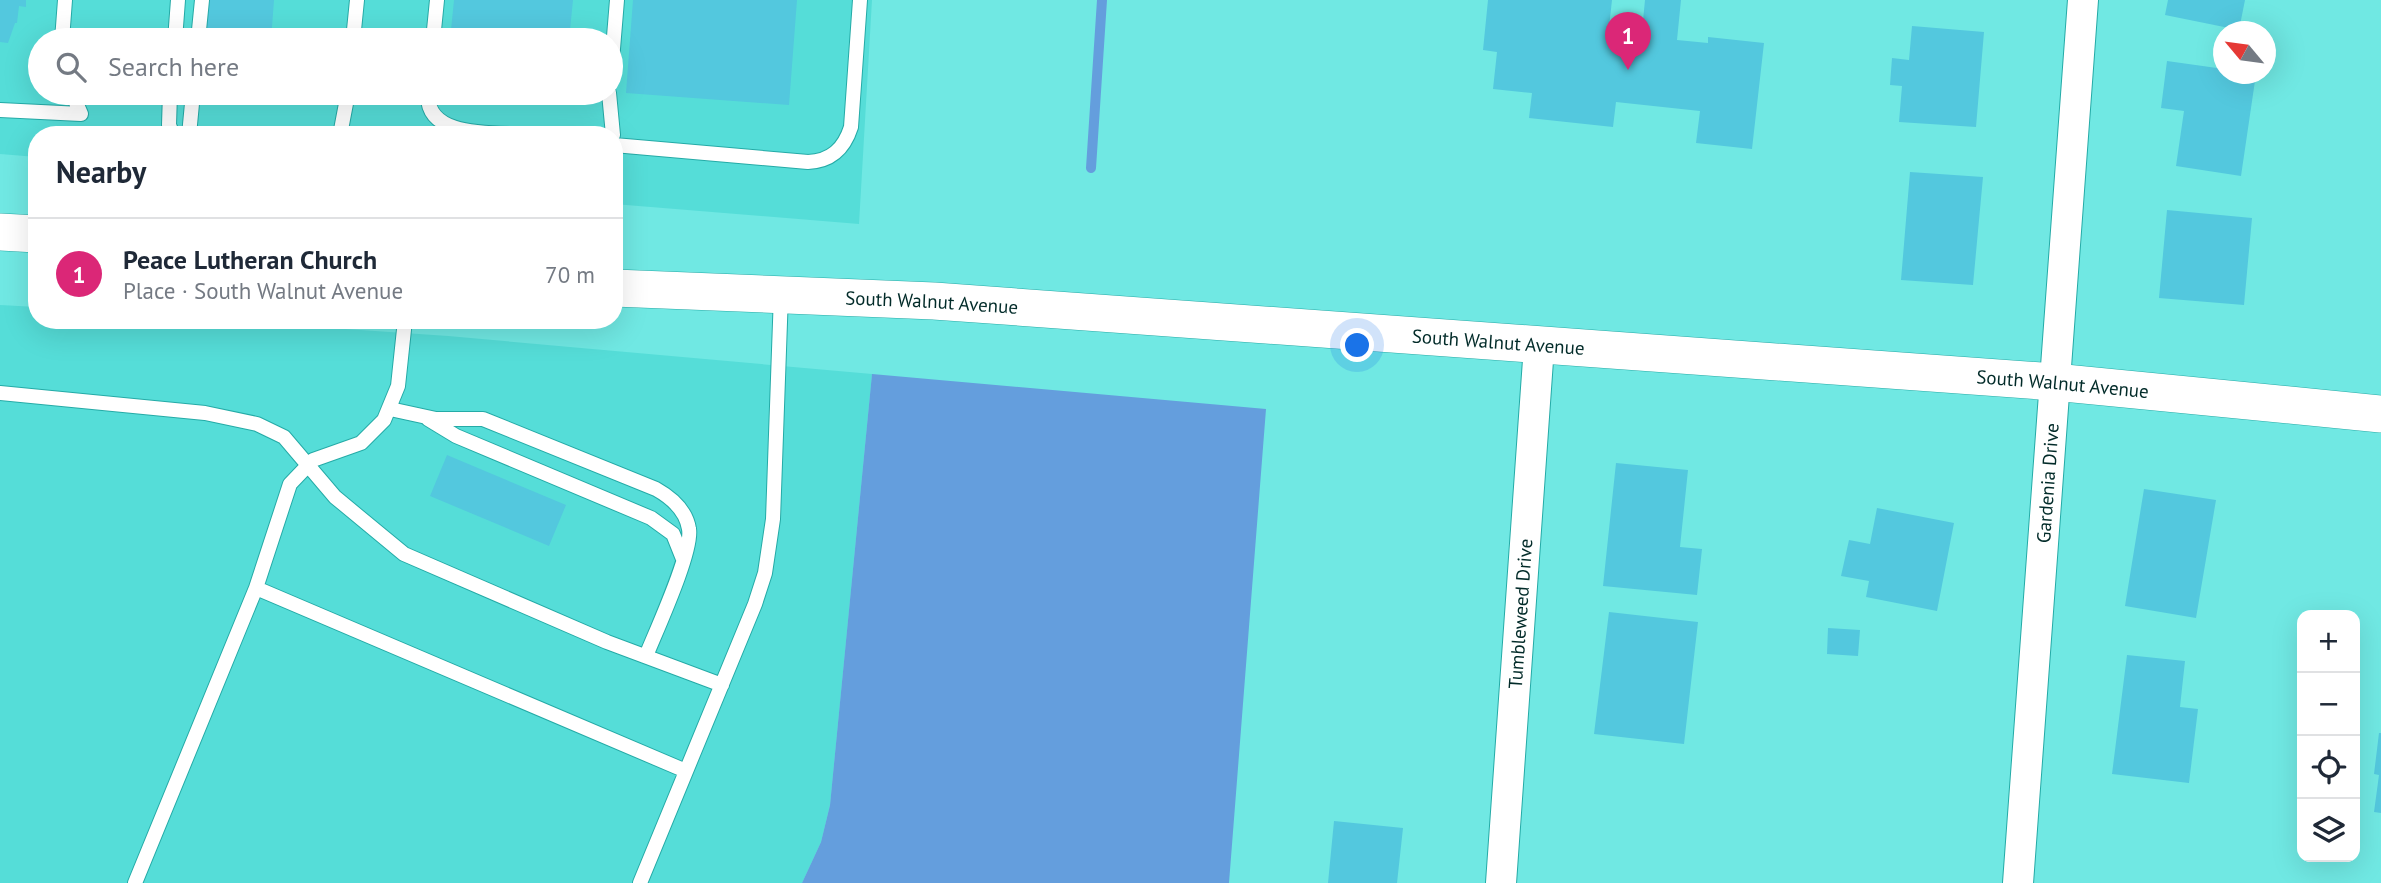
<!DOCTYPE html>
<meta charset="utf-8">
<style>
body{margin:0;font-family:"PT Sans",sans-serif;background:#f2f2f3;color:#1f2937}
.controls{position:absolute;right:21px;bottom:21px;display:grid;overflow:hidden;border-radius:14px;box-shadow:0 7px 28px #0002}
.controls button{width:63px;height:63px;display:grid;place-items:center;padding:0;border:0;border-bottom:2px solid #e0e1e3;background:#fff;color:#1f2937;font:35px sans-serif}
.compass{position:absolute;left:2213px;top:21px;width:63px;height:63px;border-radius:50%;background:#fff;box-shadow:0 7px 28px #0002;rotate:299deg}
.you{position:absolute;left:1358px;top:346px;width:24px;height:24px;margin:-18px;border:5px solid #fff;border-radius:50%;background:#1a73e8;box-shadow:0 0 0 10px #1a73e833}
.badge{display:grid;place-items:center;width:46px;height:46px;border-radius:50%;background:#db2777;color:#fff;font-size:23px;font-weight:700}
.pin{position:absolute;translate:-50% -58px;filter:drop-shadow(0 2px 4px #0008)}
.pin::after{content:'';position:absolute;top:37px;width:24px;height:21px;background:inherit;clip-path:polygon(0 0,100% 0,50% 100%)}
.list{margin:0;padding:0;list-style:none}
h2{display:flex;justify-content:space-between;align-items:center;height:91px;margin:0;padding:0 28px;font-size:30px}
h2 small{font-size:23px;font-weight:400;color:#747a83}
.list li{display:grid;grid-template-columns:46px 1fr auto;gap:21px;align-items:center;box-sizing:border-box;height:112px;padding:0 28px;border-top:2px solid #e0e1e3}
.list b{display:block;font-size:26px;white-space:nowrap}
.list p{margin:0;font-size:23px;white-space:nowrap;color:#747a83}
.list em{font-size:23px;font-style:normal;color:#747a83}
.icon{flex:none;width:38px;height:38px;fill:none;stroke:currentColor;stroke-width:2;stroke-linecap:round;stroke-linejoin:round}
.map{position:relative;flex:none;width:2381px;height:883px;overflow:hidden}
.search{position:absolute;background:#fff;box-shadow:0 7px 28px #0002;left:28px;top:28px;width:595px;height:77px;display:flex;align-items:center;gap:18px;box-sizing:border-box;padding:0 24px;border-radius:38px;color:#747a83;font-size:26px}
.panel{position:absolute;background:#fff;box-shadow:0 7px 28px #0002;left:28px;top:126px;width:595px;height:203px;border-radius:28px}
.map>svg:first-child{display:block}
.built{fill:#55ddd8;fill-rule:evenodd}
.water{fill:#649edd}
.lines{fill:none;stroke-linecap:round;stroke-linejoin:round}
.stream{stroke:#649edd;stroke-width:10}
.building{fill:#53c8de}
.service-casing{stroke:#25aba7;stroke-width:16}
.minor-casing{stroke:#25aba7;stroke-width:32}
.tertiary-casing{stroke:#25aba7;stroke-width:38}
.service{stroke:#fff;stroke-width:14}
.minor{stroke:#fff;stroke-width:30}
.tertiary{stroke:#fff;stroke-width:37}
.labels{text-anchor:middle;dominant-baseline:central;stroke-width:6;stroke-linejoin:round;paint-order:stroke}
.street-label{font-size:19px;fill:#022b29;stroke:#c9fffb}
</style>
<div class="map">
<svg width="2381" height="883" viewBox="0 0 2381 883">
<rect width="100%" height="100%" fill="#70e8e3"/>
<path class="built" d="M0,0H872L859,224L614,204V135H37V157L0,154ZM40,40H611V93H40Z
M0,305L37,307V320H212L448,336L872,374L830,805L821,842L802,883H0Z"/>
<path class="water" d="M872,374L1266,409L1229,883H802L821,842L830,805Z"/>
<g class="lines">
<path class="stream" d="M1091,168L1102,0"/>
</g>
<path class="building" d="M0,0H26V7L19,6L17,23H15L8,43L0,42Z
M204,0H274L271,40H201Z
M454,0H573L569,40H450Z
M633,0H797L789,105L626,93Z
M1488,0H1612L1609,27L1642,31L1645,0H1681L1677,40L1708,43V37L1764,43L1752,149L1696,143L1700,111L1616,102L1613,127L1529,118L1532,93L1493,89L1497,52L1483,50Z
M2168,0H2245L2239,30L2165,15Z
M1912,26L1984,32L1976,127L1899,122L1902,86L1890,85L1892,58L1909,60Z
M2167,61L2224,69V74H2256L2241,176L2176,166L2184,111L2161,108Z
M1910,172L1983,177L1973,285L1901,280Z
M2167,210L2252,218L2244,305L2159,298Z
M447,455L566,505L549,546L430,496Z
M1616,463L1688,470L1680,547L1702,549L1697,595L1603,586Z
M2144,489L2216,500L2196,618L2125,606Z
M1877,508L1954,523L1937,611L1866,597L1869,581L1841,576L1849,540L1870,544Z
M1609,612L1698,622L1684,744L1594,734Z
M1828,628L1860,630L1858,656L1827,654Z
M2127,655L2185,661L2180,707L2198,709L2189,783L2112,774Z
M2379,733H2381V813L2374,812L2379,775L2374,774Z
M1334,821L1403,828L1397,883H1328Z"/>
<g class="lines">
<g class="service-casing">
<path id="service" d="M62,40L65,0
M175,40L178,0
M198,40L202,0
M353,40L357,0
M433,40L437,0
M611,73L617,0
M170,93L169,125L173,135
M428,93C425,140 497,132 530,135
M609,93L613,135
M0,110L81,114L72,93
M189,135L193,93
M340,135L348,93
M614,145L808,162C831,161 844,149 851,127L860,0
M0,393L205,413L257,424L284,437L335,497L404,554L607,642L722,685
M390,409L436,419H483L656,489C672,498 686,510 689,529C693,551 656,631 646,656
M428,419L456,436L651,518L673,534L683,559
M256,588L686,771
M135,883L256,588L290,484L313,460L361,443L384,420L398,386L405,320
M640,883L755,604L765,573L773,519L781,294"/>
</g>
<g class="minor-casing">
<g id="minor">
<path id="s1" d="M1501,883L1539,346"/>
<path id="s2" d="M2018,883L2083,0"/>
</g>
</g>
<g class="tertiary-casing">
<g id="tertiary">
<path d="M0,232L37,234"/>
<path id="s3" d="M614,288L934,301L2054,382L2381,414"/>
</g>
</g>
<use href="#service" class="service"/>
<use href="#minor" class="minor"/>
<use href="#tertiary" class="tertiary"/>
</g>
<g class="labels">
<g class="street-label">
<text stroke="none"><textPath href="#s3" startOffset="318">South Walnut Avenue</textPath></text>
<text stroke="none"><textPath href="#s3" startOffset="886">South Walnut Avenue</textPath></text>
<text stroke="none"><textPath href="#s3" startOffset="1452">South Walnut Avenue</textPath></text>
<text stroke="none"><textPath href="#s2" startOffset="401">Gardenia Drive</textPath></text>
<text stroke="none"><textPath href="#s1" startOffset="270">Tumbleweed Drive</textPath></text>
</g>
</g>
</svg>
<div class="controls">
<button>+</button>
<button>−</button>
<button><svg class="icon" aria-label="locate" viewBox="0 0 24 24"><circle cx="12" cy="12" r="6"/><path d="M12 2v4M12 18v4M2 12h4M18 12h4"/></svg></button>
<button><svg class="icon" aria-label="layers" viewBox="0 0 24 24"><path d="M12 4l9 5-9 5-9-5zM3 14l9 5 9-5"/></svg></button>
</div>
<svg class="compass" viewBox="-18 -18 36 36"><path d="M0-13l5 13h-10z" fill="#e53935"/><path d="M0 13l5-13h-10z" fill="#747a83"/></svg>
<div class="you"></div>
<div class="pin badge" style="left:1628px;top:70px">1</div>
<div class="search"><svg class="icon" aria-label="search" viewBox="0 0 24 24"><circle cx="10" cy="10" r="6"/><path d="M15 15l6 6"/></svg>Search here</div>
<section class="panel">
<h2>Nearby<small></small></h2>
<ul class="list">
<li><span class="badge">1</span><div><b>Peace Lutheran Church</b><p>Place · South Walnut Avenue</p></div><em>70 m</em></li>
</ul>
</section>
</div>
